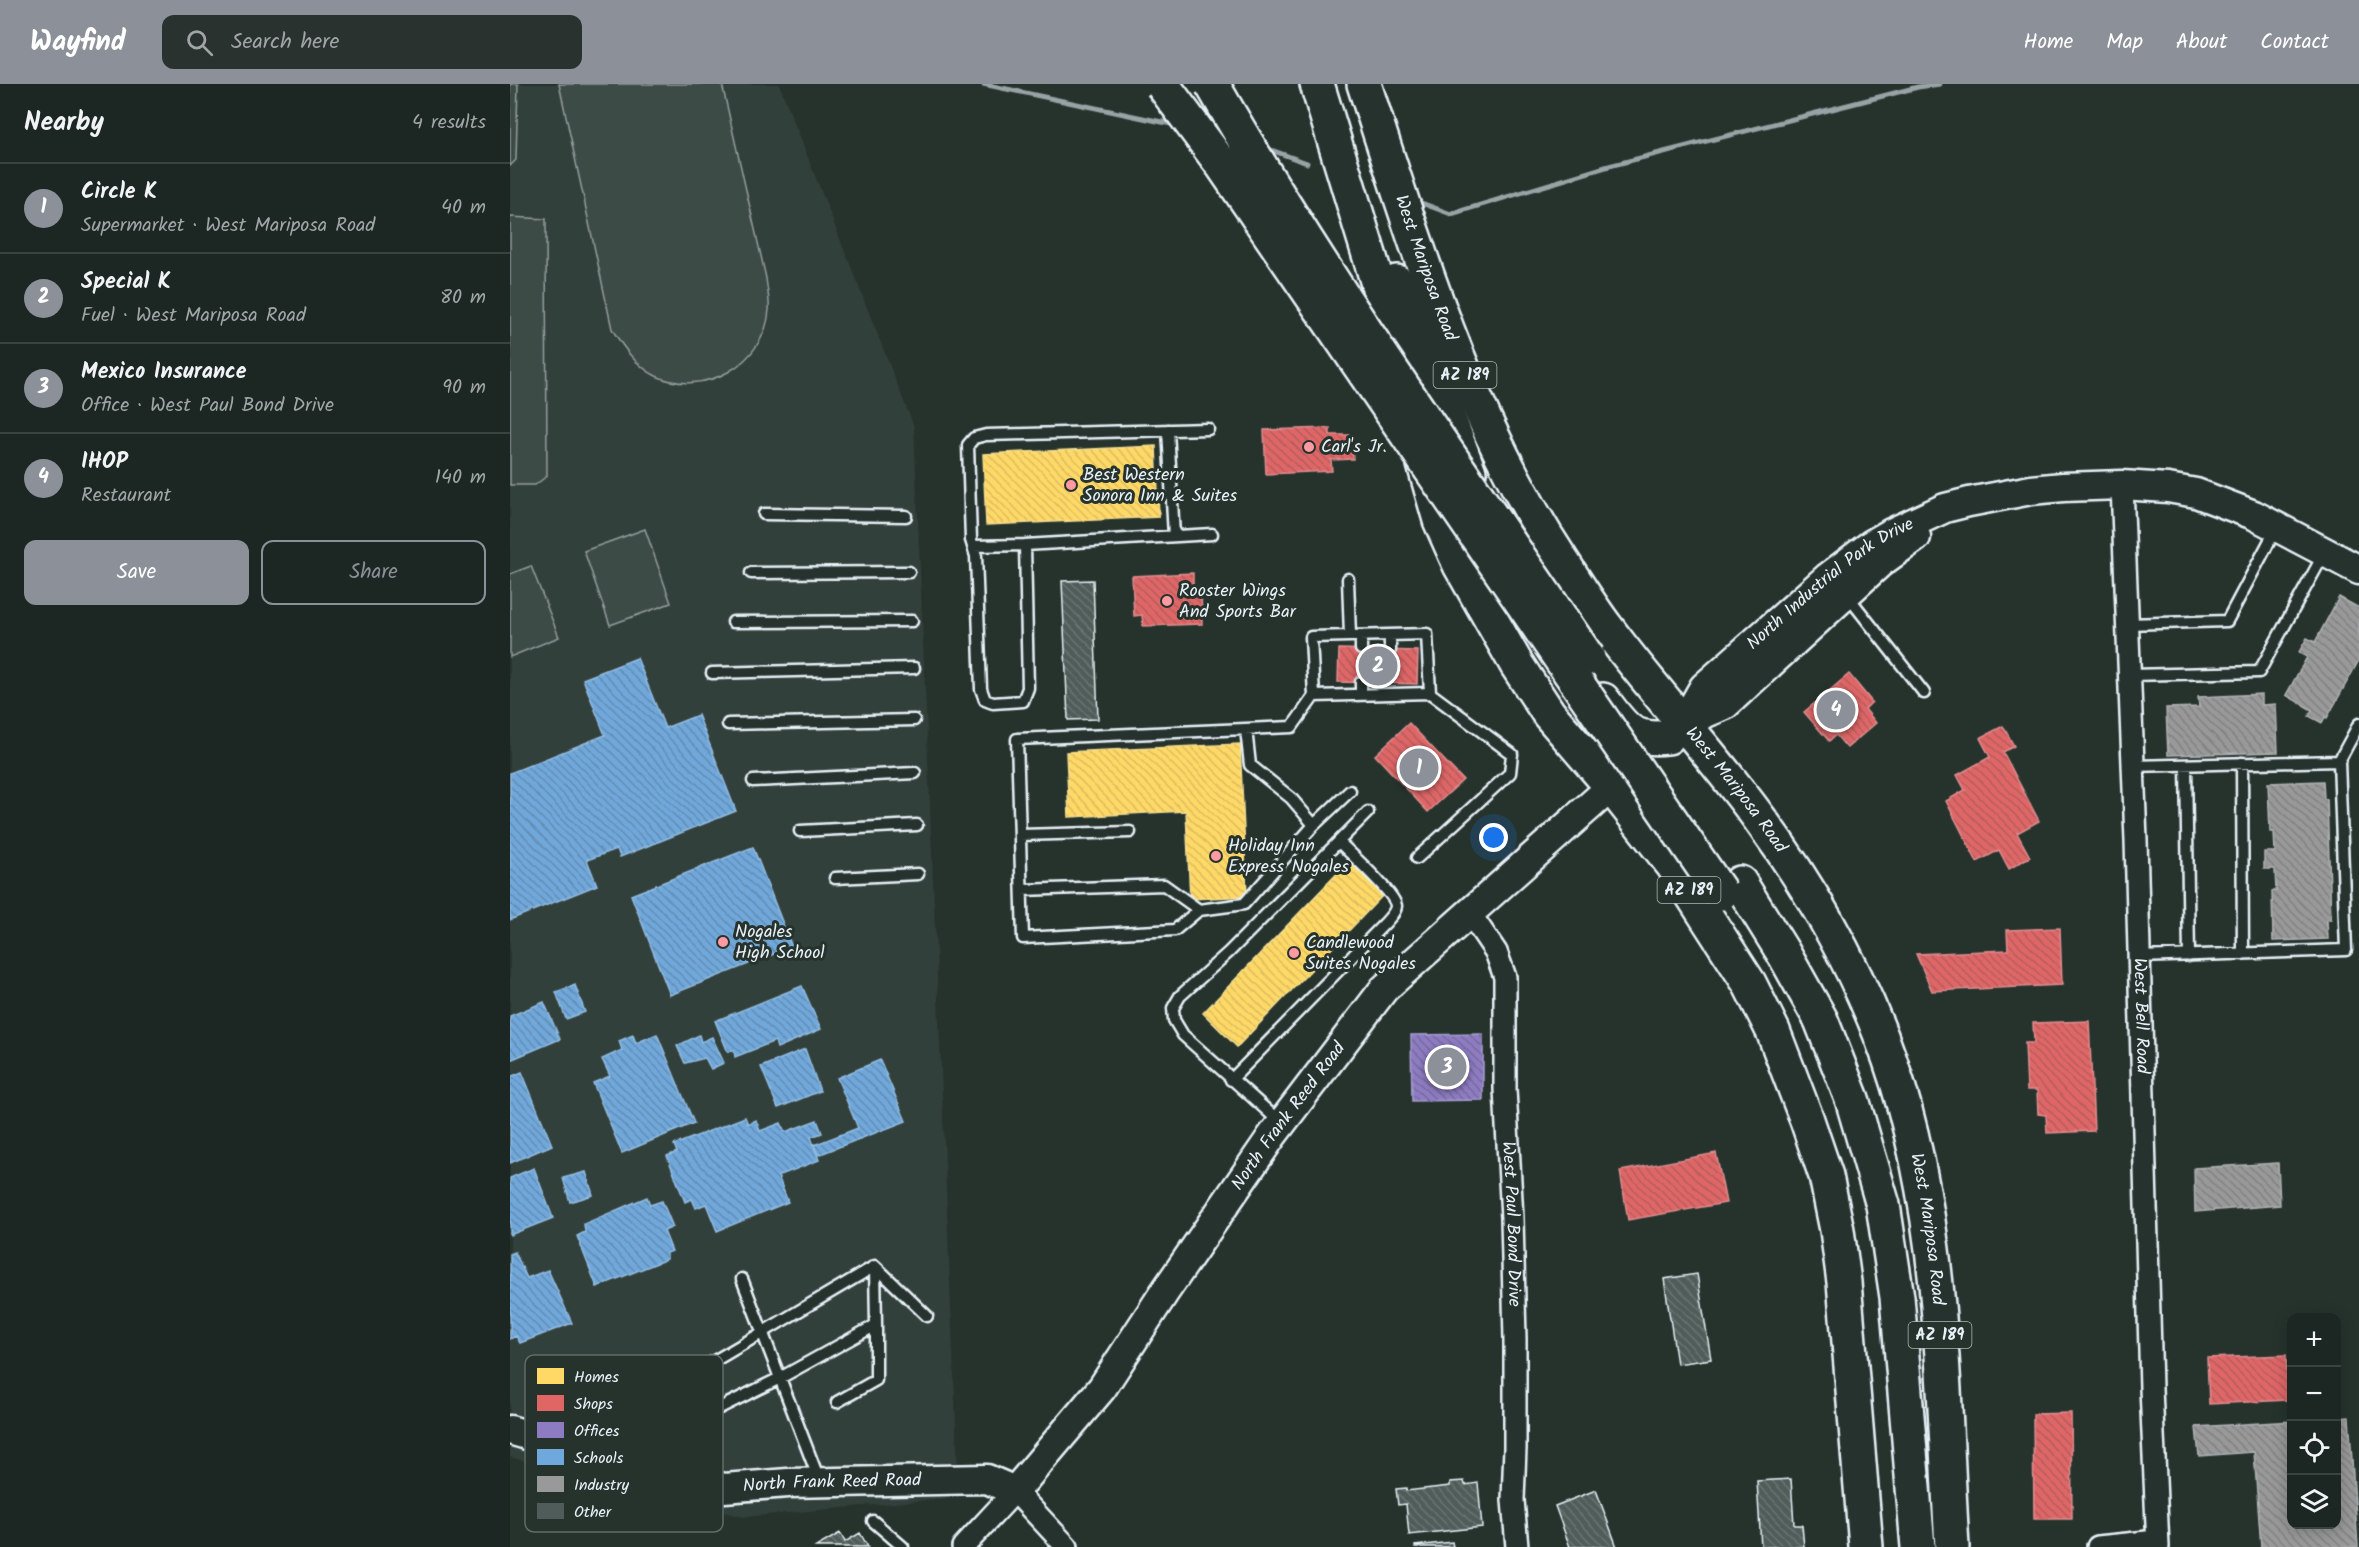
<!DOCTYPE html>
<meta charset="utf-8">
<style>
body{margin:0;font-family:Kalam,sans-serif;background:#29322f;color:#f1f3f6}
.controls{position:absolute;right:18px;bottom:18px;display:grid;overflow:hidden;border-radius:12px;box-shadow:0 3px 15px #0003}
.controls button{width:54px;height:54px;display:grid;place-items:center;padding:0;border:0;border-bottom:2px solid #3a4340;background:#1c2622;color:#f1f3f6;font:30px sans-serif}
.you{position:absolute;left:984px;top:754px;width:21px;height:21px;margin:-15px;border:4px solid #fff;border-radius:50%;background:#1a73e8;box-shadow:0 0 0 9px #1a73e833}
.badge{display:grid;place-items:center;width:39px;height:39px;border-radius:50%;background:#8c9099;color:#fff;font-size:20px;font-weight:700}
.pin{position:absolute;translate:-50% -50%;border:3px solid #fff;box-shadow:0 2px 6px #0006}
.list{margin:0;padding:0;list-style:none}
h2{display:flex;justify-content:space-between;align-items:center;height:78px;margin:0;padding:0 24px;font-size:26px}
h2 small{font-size:20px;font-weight:400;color:#a0a5a5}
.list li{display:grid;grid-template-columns:39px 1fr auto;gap:18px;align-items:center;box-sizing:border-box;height:90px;padding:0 24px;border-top:2px solid #3a4340}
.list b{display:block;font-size:22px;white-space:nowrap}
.list p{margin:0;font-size:20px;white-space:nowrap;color:#a0a5a5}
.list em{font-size:20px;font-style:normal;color:#a0a5a5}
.actions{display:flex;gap:12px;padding:18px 24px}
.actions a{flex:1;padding:14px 0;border:2px solid #8c9099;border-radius:12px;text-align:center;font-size:21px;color:#8c9099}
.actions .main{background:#8c9099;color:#fff}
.icon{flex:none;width:33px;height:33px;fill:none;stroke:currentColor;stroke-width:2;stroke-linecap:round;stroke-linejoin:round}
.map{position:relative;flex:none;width:1849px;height:1463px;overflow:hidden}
header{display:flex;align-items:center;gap:36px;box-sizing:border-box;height:84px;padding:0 30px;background:#8c9099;color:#fff}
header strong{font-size:28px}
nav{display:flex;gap:33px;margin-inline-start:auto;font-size:21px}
.search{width:420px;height:54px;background:#29322f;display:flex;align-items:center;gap:15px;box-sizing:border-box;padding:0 21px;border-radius:12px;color:#a0a5a5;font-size:22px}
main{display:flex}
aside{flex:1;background:#1c2622}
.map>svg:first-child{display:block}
.built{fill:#333f3a}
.grass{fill:#3e4b47;stroke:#939ea0;stroke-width:1.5}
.homes{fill:url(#homes-back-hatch);stroke:#f8e092;stroke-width:1.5}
.shops{fill:url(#shops-back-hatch);stroke:#e29092;stroke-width:1.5}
.offices{fill:url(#offices-back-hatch);stroke:#a99fd3;stroke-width:1.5}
.schools{fill:url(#schools-back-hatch);stroke:#93bee4;stroke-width:1.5}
.industry{fill:url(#industry-back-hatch);stroke:#b1b3b6;stroke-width:1.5}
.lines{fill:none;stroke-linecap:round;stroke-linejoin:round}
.stream{stroke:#98a3a5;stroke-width:5}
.building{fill:url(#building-back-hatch);stroke:#e8f1f8;stroke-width:1.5}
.lane-casing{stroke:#e8f1f8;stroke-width:15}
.street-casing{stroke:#e8f1f8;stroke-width:26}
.secondary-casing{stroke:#e8f1f8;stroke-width:33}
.highway-casing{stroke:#e8f1f8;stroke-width:38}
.lane{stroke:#26332d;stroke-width:10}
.street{stroke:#26332d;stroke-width:21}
.secondary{stroke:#26332d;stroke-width:28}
.highway{stroke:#26332d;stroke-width:33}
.highway-bridge-casing{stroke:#e8f1f8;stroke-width:38;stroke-linecap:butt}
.highway-bridge{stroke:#26332d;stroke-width:33}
.poi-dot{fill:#ff9aa2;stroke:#26332d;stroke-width:2}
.labels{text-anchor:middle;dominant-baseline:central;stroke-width:6;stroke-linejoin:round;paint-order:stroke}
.shield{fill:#26332d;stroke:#aeb8bb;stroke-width:1.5}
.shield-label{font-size:16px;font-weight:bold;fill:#e8f1f8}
.street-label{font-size:18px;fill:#e8f1f8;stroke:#26332d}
.poi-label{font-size:18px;fill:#e8f1f8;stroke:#26332d;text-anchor:start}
.key{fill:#26332d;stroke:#606c6a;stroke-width:1.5}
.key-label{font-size:16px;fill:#e8f1f8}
</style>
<header>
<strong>Wayfind</strong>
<div class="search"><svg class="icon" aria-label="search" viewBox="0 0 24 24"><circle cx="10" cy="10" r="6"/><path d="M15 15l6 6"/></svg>Search here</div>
<nav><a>Home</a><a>Map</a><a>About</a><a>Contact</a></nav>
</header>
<main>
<aside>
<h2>Nearby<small>4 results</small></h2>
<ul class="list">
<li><span class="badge">1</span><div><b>Circle K</b><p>Supermarket · West Mariposa Road</p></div><em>40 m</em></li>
<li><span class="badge">2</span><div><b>Special K</b><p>Fuel · West Mariposa Road</p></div><em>80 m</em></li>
<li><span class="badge">3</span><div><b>Mexico Insurance</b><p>Office · West Paul Bond Drive</p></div><em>90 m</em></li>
<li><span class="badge">4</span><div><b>IHOP</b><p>Restaurant</p></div><em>140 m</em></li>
</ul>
<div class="actions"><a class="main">Save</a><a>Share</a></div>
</aside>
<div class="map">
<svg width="1849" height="1463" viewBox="0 0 1849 1463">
<defs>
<pattern id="homes-back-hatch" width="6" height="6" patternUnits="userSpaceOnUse" patternTransform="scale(1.5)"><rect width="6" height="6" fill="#ffd966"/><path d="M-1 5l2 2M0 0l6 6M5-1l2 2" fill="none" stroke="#dabc60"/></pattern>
<pattern id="shops-back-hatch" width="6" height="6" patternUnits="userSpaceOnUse" patternTransform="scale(1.5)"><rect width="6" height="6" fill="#e06666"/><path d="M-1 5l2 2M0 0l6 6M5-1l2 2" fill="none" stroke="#b25d5e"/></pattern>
<pattern id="offices-back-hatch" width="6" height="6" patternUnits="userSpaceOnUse" patternTransform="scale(1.5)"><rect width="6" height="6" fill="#8e7cc3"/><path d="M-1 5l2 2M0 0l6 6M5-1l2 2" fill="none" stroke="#756a99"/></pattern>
<pattern id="schools-back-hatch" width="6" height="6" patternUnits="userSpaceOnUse" patternTransform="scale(1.5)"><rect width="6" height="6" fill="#6fa8dc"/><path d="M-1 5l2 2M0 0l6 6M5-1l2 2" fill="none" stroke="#638bb0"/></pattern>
<pattern id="industry-back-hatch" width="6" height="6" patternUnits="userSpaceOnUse" patternTransform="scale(1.5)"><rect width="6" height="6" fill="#999"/><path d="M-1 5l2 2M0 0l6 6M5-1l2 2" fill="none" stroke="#808181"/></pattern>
<pattern id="building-back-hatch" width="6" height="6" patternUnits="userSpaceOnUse" patternTransform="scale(1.5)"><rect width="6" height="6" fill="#505c59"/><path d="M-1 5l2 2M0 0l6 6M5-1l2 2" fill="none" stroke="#697472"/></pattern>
</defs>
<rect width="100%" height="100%" fill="#26332d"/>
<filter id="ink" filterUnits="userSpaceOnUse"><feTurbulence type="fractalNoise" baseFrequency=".0167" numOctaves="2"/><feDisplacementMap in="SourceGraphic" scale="12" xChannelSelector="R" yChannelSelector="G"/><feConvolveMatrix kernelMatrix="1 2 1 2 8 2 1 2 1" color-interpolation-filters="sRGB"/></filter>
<g filter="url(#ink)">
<path class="built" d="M0,0H269L404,343L449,1413L233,1433L0,1373Z"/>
<path class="grass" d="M0,0H8L6,76L0,82Z
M49,0H212L256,194C257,204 260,216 259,226C255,280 194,314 146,292C126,282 113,263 102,245Z
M0,133L36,135L37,392L25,401H0Z
M135,445L161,519L100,541L74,467Z
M21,482L49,553L0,573V490Z"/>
<path class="homes" d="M646,362L649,433L476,441L473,370Z
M730,660L737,812L680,815L676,727L559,733L556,668Z
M840,776L875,809L727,963L693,929Z"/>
<path class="shops" d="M820,344V351H842L843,375L821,376L822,387L756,390L754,346Z
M683,489V503H691L692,540L633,542L632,531L624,532L622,492Z
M829,565L908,567L907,600L828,598Z
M1339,590L1362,618L1355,625L1366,639L1337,664L1326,651L1319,657L1294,628Z
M899,639L953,696L918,728L865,671Z
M1493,642L1504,662L1493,668L1529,737L1507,749L1520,773L1499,785L1489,766L1467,778L1436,717L1455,706L1447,691L1480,673L1470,654Z
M1550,844L1552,901L1422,907L1406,870L1498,866L1497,846Z
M1579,937L1584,1047L1537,1049L1536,1031L1528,1030L1527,1006H1517L1515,959H1524L1523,939Z
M1206,1069L1216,1119L1118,1136L1110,1087Z
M1776,1271L1778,1316L1699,1320L1697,1274Z
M1561,1329L1562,1435H1524L1523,1330Z"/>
<path class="offices" d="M973,950V1016L902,1017L901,951Z"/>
<path class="schools" d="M127,574L155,644L188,631L226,727L110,773L107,765L77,776L87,801L0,836V689L95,651L73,595Z
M243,763L282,863L160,911L121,811Z
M65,901L75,928L56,935L46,908Z
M292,902L311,945L267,964L265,957L225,973L224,966L218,968L205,937Z
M34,918L50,955L0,976V932Z
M147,950L184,1039L112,1069L83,999L100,992L92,975L112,966L109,957L123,951L126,959Z
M189,951L191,958L202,953L214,979L201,985L195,974L175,979L167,962Z
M295,965L310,1007L268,1024L251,983Z
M370,976L396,1037L308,1071L304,1061L348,1044L327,994Z
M12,988L42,1061L0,1079V993Z
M235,1033L238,1040L246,1036L250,1047L271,1039L275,1048L307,1036L312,1049L301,1053L309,1076L268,1092L278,1118L207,1147L196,1120L186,1124L182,1115L175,1118L157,1072L167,1068L164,1061Z
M24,1084L43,1134L0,1151V1094Z
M76,1088L83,1111L60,1118L53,1094Z
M137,1113L140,1121L152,1117L163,1143L154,1147L162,1167L157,1169V1175L87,1203L67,1152L75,1148L74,1140Z
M5,1168L17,1194L38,1186L62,1239L10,1259L6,1252L0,1255V1170Z"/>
<path class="industry" d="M1829,513L1849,524V576L1817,634L1815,633L1812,639L1799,632L1802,626L1776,611L1797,573L1789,568L1797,554L1805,558Z
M1752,610V621L1766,620L1768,668L1658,671L1656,624L1689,623L1688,613Z
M1813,697L1814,715H1817L1821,835L1817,836L1818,855L1763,857L1762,807H1766L1765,785H1754V768H1765L1764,748H1760L1758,699Z
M1768,1079L1770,1121L1685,1128L1684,1084Z
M1839,1333L1848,1463H1751L1744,1368L1689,1372L1686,1343L1782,1337V1440H1826V1334Z"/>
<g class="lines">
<path class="stream" d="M473,0L666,41
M753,63L797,79
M906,117L941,130L1099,82L1408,3L1430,0"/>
</g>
<path class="building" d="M583,496L588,635L558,636L552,497Z
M1187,1190L1201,1275L1167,1280L1154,1195Z
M1281,1395L1284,1441H1292L1294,1463H1251L1247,1397Z
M954,1397L955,1401L968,1399L972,1443L899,1451L896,1420L888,1421L886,1405L896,1404V1407L940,1402V1398Z
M1086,1406L1107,1463H1060L1045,1422Z
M330,1449L335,1458L350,1449L358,1463H306Z
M942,1458L943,1463H905V1462Z"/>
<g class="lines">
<g class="lane-casing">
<path id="lane" d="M698,345L476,351L464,354L458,361L461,456L466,472L471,605L475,616L483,619L513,617L518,604L515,461L702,450
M658,346L664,452
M254,430L396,432
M463,462L515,461
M241,489L399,488
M838,495L840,552
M1337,511L1414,609
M223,538L402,537
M1617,540L1717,537L1767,443
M851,552V565
M880,566V551
M202,589L404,584
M1620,591L1749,588L1815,468
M851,610V598
M804,612L782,643L507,655L513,854L665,846L689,826L734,820L804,741L840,707
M218,640L404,636
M736,645L740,681L781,714L804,741
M1829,677L1849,640
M1732,679L1733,870
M1676,681L1679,872
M1623,682L1829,677L1836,866L1629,873
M243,697L405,689
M290,747L407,741
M510,751L620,748
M907,774L1000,689L1002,670L920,609L917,550L801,553L804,612L920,609
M325,794L408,790
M512,806L654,801L689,826
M721,996L876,838C880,833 886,828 886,822C886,811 839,768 829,758
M771,1039L673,951L664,936L663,924L670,912L719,868L858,728
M365,1182L417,1232
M232,1195L310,1398
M66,1295L83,1331L149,1354L270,1294L366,1241V1296L327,1318
M101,1338L365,1182L366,1241
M363,1437L393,1463"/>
</g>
<g class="street-casing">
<g id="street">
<path id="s1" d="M1612,401L1626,756L1641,1304L1648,1463"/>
<path id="s2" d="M959,828L986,868L995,893V1005L1002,1134L1005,1255V1364L1003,1416L1007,1463"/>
<path d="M453,1463L505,1407L557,1463"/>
<path d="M1588,1463L1647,1457"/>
</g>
</g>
<g class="secondary-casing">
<g id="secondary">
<path d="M1174,638L1215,621L1370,479L1406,453"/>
<path id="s3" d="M1158,653L1174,638L1194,603L1317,494L1362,460L1381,449L1435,424L1459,418L1521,406L1553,403L1612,401L1658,404L1686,409L1744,431L1849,486"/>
<path id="s4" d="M0,1346L135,1386L214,1404L278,1399L477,1395L505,1407L592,1304L654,1209L762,1052L874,905L1119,687"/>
</g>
</g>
<g class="highway-casing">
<g id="highway">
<path d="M807,0L868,200L893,302"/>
<path id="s5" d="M854,0C907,163 957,333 1052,477C1067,500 1081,523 1097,544C1145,609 1201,668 1249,734C1298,800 1341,875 1371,952C1434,1115 1432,1291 1442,1463"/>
<path d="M887,198L959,388"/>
<path d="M914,380L930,436L950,481L1007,581L1039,630L1101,702L1163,781L1239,899L1263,947L1297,1036L1316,1092L1327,1146L1334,1198L1356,1463"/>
<path d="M1093,616C1113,643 1121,658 1158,653"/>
<path d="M1230,799L1274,870L1311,936L1342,1015L1373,1121L1387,1213L1408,1463"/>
</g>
</g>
<use href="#lane" class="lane"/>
<use href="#street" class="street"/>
<use href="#secondary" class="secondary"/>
<use href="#highway" class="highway"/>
<g class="highway-bridge-casing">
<path id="highway-bridge" d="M652,0L713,82L1211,809
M702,0C815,198 950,385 1078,574"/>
</g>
<use href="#highway-bridge" class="highway-bridge"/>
</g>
</g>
<g class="poi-dot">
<circle cx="799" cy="363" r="6"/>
<circle cx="561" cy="401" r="6"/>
<circle cx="657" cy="517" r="6"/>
<circle cx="706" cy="772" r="6"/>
<circle cx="213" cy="858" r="6"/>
<circle cx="784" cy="869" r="6"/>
</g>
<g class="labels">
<g class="shield">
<rect x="923.5" y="278" width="63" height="26" rx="4.5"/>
<rect x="1147.5" y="793" width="63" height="26" rx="4.5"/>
<rect x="1398.5" y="1238" width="63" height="26" rx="4.5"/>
</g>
<g class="shield-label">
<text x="955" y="291">AZ 189</text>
<text x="1179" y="806">AZ 189</text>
<text x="1430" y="1251">AZ 189</text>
</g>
<g class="street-label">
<text stroke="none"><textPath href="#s5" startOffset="194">West Mariposa Road</textPath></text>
<text stroke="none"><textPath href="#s3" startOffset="226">North Industrial Park Drive</textPath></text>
<text stroke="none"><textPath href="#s5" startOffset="806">West Mariposa Road</textPath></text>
<text stroke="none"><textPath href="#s1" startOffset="531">West Bell Road</textPath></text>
<text stroke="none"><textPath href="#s4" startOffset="980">North Frank Reed Road</textPath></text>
<text stroke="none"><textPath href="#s2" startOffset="322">West Paul Bond Drive</textPath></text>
<text stroke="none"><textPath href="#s5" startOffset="1292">West Mariposa Road</textPath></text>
<text stroke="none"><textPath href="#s4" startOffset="330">North Frank Reed Road</textPath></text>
</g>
<g class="poi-label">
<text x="811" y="363">Carl's Jr.</text>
<text x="573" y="391">Best Western<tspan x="573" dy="21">Sonora Inn &amp; Suites</tspan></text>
<text x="669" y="507">Rooster Wings<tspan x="669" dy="21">And Sports Bar</tspan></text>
<text x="718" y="762">Holiday Inn<tspan x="718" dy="21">Express Nogales</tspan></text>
<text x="225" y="848">Nogales<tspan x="225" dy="21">High School</tspan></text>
<text x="796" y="859">Candlewood<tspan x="796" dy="21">Suites Nogales</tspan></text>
</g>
</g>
<rect x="15" y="1271" width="198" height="177" rx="9" class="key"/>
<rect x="27" y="1284" width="27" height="16" fill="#ffd966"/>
<rect x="27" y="1311" width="27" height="16" fill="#e06666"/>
<rect x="27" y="1338" width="27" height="16" fill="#8e7cc3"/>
<rect x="27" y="1365" width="27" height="16" fill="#6fa8dc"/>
<rect x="27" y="1392" width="27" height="16" fill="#999"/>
<rect x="27" y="1419" width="27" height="16" fill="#505c59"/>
<g class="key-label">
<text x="64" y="1298">Homes</text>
<text x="64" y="1325">Shops</text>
<text x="64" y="1352">Offices</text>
<text x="64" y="1379">Schools</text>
<text x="64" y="1406">Industry</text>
<text x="64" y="1433">Other</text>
</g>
</svg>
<div class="controls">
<button>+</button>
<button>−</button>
<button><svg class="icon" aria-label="locate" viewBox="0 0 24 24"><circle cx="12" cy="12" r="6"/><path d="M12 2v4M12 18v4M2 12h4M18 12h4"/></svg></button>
<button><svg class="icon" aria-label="layers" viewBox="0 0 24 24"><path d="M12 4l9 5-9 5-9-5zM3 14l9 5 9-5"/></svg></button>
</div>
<div class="you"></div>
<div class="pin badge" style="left:909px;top:684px">1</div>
<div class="pin badge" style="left:868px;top:582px">2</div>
<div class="pin badge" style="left:937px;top:983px">3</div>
<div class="pin badge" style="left:1326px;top:626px">4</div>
</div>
</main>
